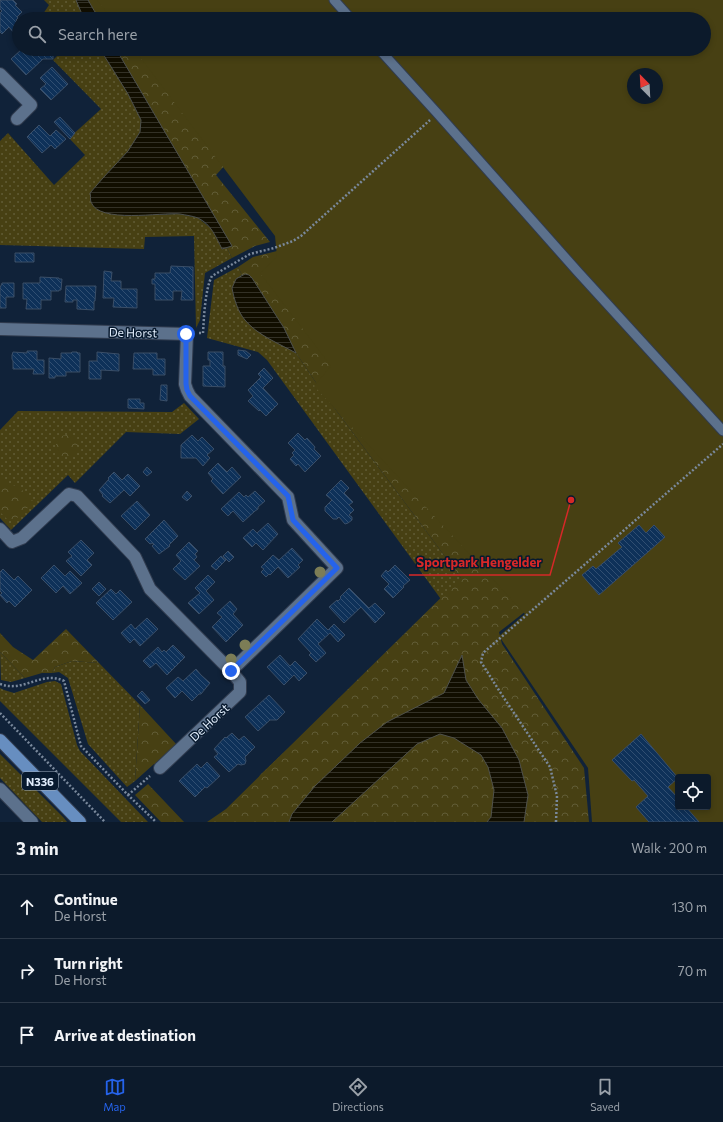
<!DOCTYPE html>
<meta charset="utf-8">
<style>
body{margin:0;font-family:Commissioner,sans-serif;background:#1a2737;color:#f1f3f6}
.controls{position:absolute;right:12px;bottom:12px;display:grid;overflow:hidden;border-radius:4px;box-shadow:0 2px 6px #0003}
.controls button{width:36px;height:36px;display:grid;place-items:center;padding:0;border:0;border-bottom:1px solid #2c3847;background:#0c1a2b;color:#f1f3f6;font:20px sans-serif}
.compass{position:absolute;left:627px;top:68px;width:36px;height:36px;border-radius:50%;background:#0c1a2b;box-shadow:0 2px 6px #0003;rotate:336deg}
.stop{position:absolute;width:12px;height:12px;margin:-9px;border:3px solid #2563eb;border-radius:50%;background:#fff}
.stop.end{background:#2563eb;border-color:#fff;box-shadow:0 1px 4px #0008}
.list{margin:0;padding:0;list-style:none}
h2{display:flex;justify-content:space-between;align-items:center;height:52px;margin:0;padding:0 16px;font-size:17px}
h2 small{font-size:13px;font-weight:400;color:#9aa1a9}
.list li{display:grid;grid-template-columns:26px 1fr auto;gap:12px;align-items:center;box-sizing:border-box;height:64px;padding:0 16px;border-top:1px solid #2c3847}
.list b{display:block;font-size:15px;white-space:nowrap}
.list p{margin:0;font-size:13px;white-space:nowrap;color:#9aa1a9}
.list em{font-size:13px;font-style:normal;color:#9aa1a9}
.icon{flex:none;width:22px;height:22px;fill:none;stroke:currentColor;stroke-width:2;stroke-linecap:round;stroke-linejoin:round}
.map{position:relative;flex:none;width:723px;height:822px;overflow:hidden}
.search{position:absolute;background:#0c1a2b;box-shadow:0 2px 6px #0003;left:12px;right:12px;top:12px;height:44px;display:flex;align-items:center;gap:10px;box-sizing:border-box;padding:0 14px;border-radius:22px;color:#9aa1a9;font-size:15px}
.sheet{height:244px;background:#0c1a2b}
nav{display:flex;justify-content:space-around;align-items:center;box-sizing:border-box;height:56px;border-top:1px solid #2c3847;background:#0c1a2b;font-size:11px;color:#9aa1a9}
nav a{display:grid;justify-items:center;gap:2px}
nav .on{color:#2563eb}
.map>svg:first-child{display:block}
.grass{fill:url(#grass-dots)}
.forest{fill:url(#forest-crowns)}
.pitch{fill:#474013;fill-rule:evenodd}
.water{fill:url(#water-rules);stroke:#4f514b}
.building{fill:url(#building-back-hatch);stroke:#3a4e67}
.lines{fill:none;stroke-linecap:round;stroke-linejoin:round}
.lane-casing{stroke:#313c4f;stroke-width:11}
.street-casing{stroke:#313c4f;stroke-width:14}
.primary-casing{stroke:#313c4f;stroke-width:14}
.path{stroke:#7a899c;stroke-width:2.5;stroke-dasharray:2 2;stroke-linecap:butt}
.lane{stroke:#5c718c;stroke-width:9}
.street{stroke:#5c718c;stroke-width:12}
.primary{stroke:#678ec0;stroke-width:12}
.tree{fill:#7c7d56}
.route{stroke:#2563eb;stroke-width:5}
.labels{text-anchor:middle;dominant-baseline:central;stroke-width:3;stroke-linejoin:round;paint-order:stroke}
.shield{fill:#07192e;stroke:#9fadbe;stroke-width:1}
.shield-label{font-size:11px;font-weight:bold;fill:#e0ecfb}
.street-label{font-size:12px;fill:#e0ecfb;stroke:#07192e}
.leader{fill:none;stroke:#d62828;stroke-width:1.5}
.callout-dot{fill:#d62828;stroke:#07192e;stroke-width:1.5}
.callout-label{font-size:13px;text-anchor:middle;font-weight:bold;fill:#d62828;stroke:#07192e;stroke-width:3;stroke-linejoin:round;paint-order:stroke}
</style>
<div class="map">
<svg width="723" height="822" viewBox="0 0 723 822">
<defs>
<pattern id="grass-dots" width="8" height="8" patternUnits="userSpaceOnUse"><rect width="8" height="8" fill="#474013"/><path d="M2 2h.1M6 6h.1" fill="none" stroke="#615c36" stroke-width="1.8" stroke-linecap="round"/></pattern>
<pattern id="forest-crowns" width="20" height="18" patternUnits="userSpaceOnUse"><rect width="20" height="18" fill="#474013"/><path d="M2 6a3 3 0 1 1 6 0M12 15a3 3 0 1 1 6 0" fill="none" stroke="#615c36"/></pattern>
<pattern id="water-rules" width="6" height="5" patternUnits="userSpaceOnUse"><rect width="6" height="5" fill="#110e00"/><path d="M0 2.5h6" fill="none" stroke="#333126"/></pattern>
<pattern id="building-back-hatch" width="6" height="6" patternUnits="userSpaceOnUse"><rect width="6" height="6" fill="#0e3159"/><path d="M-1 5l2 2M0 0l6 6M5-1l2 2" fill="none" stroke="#314f72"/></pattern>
</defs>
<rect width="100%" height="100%" fill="#102239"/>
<path class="grass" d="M44,0H76L84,19H49L43,14L49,5Z
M64,49H100L128,94L141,120L140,132L128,151L103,178L90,193L124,216L179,214L198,218L212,229L222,249L227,248L232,258L205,273L200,320L196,328L194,236L145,237L144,249L0,245V141L8,133L54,185L85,155L69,138L101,109L53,60Z
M238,267L242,275L236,279L233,294L239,310L245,320L261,333L296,353L321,390L461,578L491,620L481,662L250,798L260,775L443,602L267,360L258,352L207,338L214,280Z
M184,403L199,419L180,434L126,432L75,483L68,475L11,530L0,518V430L18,411L172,412Z
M0,652L25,678L11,682L1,680Z
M72,661L99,663L140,705L135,781L127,787L88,744L68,678L59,672L52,673L55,667Z
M55,681L61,684L77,745L80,751L148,822H121L0,701V688L4,690L14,693L47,682Z
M0,754L64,818L67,822H42L0,778Z"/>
<path class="forest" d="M88,0H158L138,19H99Z
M116,49H159L228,162L216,175L270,242L255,246L232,258L227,248L232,246Z
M277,251L526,611L499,632L502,644L584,768L589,822H207L226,809L461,578L321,390L296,353L284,328L252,278L249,275H242L238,267L253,257Z
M56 446a11 11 0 1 1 22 0a11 11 0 1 1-22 0Z
M0,475L9,484L19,487L34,502L16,519L8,520L0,512Z
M66,629L99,663L72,661L55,667L52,673H42L25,678L0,652V633L13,647L33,660Z
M140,705L177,745L158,764H154L135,781Z
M148,784L184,822H161L135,795Z"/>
<path class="pitch" d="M97,0H723V822H592L588,768L499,636L525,614L314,386L331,366L260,273L277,257L275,236L134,49H704V19H112ZM633,74H657V98H633ZM678,777H708V807H678Z"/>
<path class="water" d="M76,0H88L99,19H84Z
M100,49H116L232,246L222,249C216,237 211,224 198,218C193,216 185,215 180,214C161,212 99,224 91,202C90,200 91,195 90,193L103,178L128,151L140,132L141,120L128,94Z
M245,274L249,275L252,278L284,328L296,353C280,344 257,335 245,320C238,312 234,299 232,288L236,279Z
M462,655L466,680L478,699L502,728L519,760L528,795L524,822H487L491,817L494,790L488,767L481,755L454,738L440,734L417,744L332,822H289L292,814L315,786L360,743L387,722L444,693Z"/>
<path class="building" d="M1,0H13L17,4L15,5L22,12L17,17L18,18L16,20L19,23V27L13,32L9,27L2,34L0,32V13L2,11L0,9V1Z
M22,49H33L32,50L37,55L43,51V49H53V59H43L26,75L11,59Z
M52,67L68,84L51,100L40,89L46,84L40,78Z
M60,117L75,133L70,139L54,122Z
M39,125L50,136L56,130L66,139L55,149L51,145L42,153L27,137Z
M15,253H34V262H15Z
M171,266L193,267V300H181L182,291H173V300H155V284H152V279H155V273H170Z
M104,271L112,272L111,281H121V289H137V308L113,307L114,298H103Z
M40,277L59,278V279H62L61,290H59V291H51V300H41V309H26L27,299H23V283H40Z
M2,283H14V297H6V308H0V288Z
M66,286H96L95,301H94V310L77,309V300H73V302H65Z
M238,350L246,351L251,355L247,359L238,355Z
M27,351H37V360H44V374H33L34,369H13V361L12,359V355L13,352L27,353Z
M72,352H77L78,353H80V372H66V376H55V378H49V358L61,359V353H71Z
M97,352L119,354V371L101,370V379H89V361H97Z
M208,352H223V366H225V387L203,386V366H210V360H208Z
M134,353H157V359H165V375H153V369H133Z
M264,368L273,378L263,388L278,404L266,416L260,410L259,411L248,401L253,396L248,390L261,377L258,374Z
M161,385H167V401L160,400Z
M128,399H140V403H144V409L128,408Z
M298,433L305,440L307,438L315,447L314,449L321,456L305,472L298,464L296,466L290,459L294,455L292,453L295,450L288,443Z
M192,435L198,441L202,437L214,449L207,455L210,458L203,466L196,458H181V445Z
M218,463L227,472L232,467L241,477L223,494L211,481L213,479L208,473Z
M147,467L152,472L147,476L143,472Z
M114,472L122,480L128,474L140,486L130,496L124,490L110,503L102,496L103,495L99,490L109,479L108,478Z
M341,480L349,488L344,493L353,502L349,505L354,510L349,515L352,517V520L348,523L345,524L339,517L337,519H333L325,511V507L332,500L326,495Z
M187,491L192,496L187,501L182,497Z
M255,491L265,501L258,507V509L255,511L243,522L233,511L228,516L221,509L239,492L244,497L246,495L248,497Z
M137,501L150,515L135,530L121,516Z
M164,520L178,536L169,545L170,546L159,554L152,546L154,544L152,543L150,544L145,539Z
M268,523L278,534L263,550L256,543L252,547L243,538L253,529L257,533Z
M639,525L646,533L654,525L665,537L599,595L582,575L593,566L596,569L622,547L618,543Z
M81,540L94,553L87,560L92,565L81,576L66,561L72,556L68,552Z
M189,542L198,551L195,554L197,557L194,560L200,566L185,580L173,569L181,561L176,555Z
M292,548L303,560L298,565L300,567L288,578L278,567L270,575L269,574L266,577L261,572L264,569L261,567L273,555L279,560Z
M228,551L234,557L229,562L223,556Z
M221,556L226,560L216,570L211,566Z
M54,565L65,576L70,571L82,583L70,594L63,586L56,593L41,578Z
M395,565L410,580L403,586L404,587L393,598L384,589L389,584L381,576L386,570L388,572Z
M3,569L14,580L18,576L32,590L15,607L9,601L7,603L0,595L2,593L0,591V572Z
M208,575L215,582L206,591L214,600L199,614L188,603L200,593L195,588Z
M99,582L106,589L99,596L92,589Z
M349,588L369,608L375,603L385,613L375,623L361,607L344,623L329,607L337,600L338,601L341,598L340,597Z
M111,589L116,594L120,590L132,602L113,620L96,603Z
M230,601L237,609L233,614L243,625L226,642L212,627L222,617L217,613Z
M147,618L158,629L140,646L134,639L130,643L121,633L131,624L135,629Z
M317,619L328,630L334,624L345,635L338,642L330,633L318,644L326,653L316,662L309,655L311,653L298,639Z
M173,645L185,657L167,675L156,663L150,668L143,661L158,647L162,652L164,650L166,652Z
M280,655L290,666L295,661L307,673L299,681L294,675L284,685L267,667Z
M196,669L201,675L210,683L201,694H199L192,701L182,691L175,698L166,688L178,677L183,681Z
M142,691L150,700L145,704L137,696Z
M269,695L285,712L277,720H270L258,731L245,717Z
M232,733L239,740L244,736L255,747L245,757L246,761L245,764L241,765L238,764L229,772L214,757L218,754L214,749L225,737L226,738Z
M641,734L678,778L668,787L678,798V807H686L699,822H649L636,807L648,796L634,780L632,781L612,760Z
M207,762L220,776L207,788L205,787L195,797L179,781L197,764L201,768Z"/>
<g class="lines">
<g class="lane-casing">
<path id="lane" d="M334,0L351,19
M379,49L437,113L578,272L723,431"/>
</g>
<g class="street-casing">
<path id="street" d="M0,74L31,105L17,119
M0,329L187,334L185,384L187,390L190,396L288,497L293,520L337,568L231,671
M0,529L12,542L22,538L69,494L77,496L135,557L150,589L231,671L240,682V692L160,768
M0,789L32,822"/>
</g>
<g class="primary-casing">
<path id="primary" d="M0,740L80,822"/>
</g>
<path class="path" d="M199,333H203C204,317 205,289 212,276L250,254L274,248L293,241L301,236L430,120
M0,684C24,693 42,670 64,681L81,746L128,795L156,822
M0,713L105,822
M128,795L150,776
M556,822L557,796L550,767L502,695L481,662L483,653L723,444"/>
<use href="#lane" class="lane"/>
<use href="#street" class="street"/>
<use href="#primary" class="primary"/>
</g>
<g class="tree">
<circle cx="320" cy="572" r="5.5"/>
<circle cx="245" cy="645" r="5.5"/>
<circle cx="231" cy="659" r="5.5"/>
</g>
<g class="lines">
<path class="route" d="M186,334V384L187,390L190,396L288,496L293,520L337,568L231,671"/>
</g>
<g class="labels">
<rect class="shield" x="22" y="772" width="36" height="18" rx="3"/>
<g class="shield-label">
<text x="40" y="781">N336</text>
</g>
<g class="street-label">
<text transform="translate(133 332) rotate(1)">De Horst</text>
<text transform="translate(209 722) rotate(-43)">De Horst</text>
</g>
</g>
<path class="leader" d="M571 500L550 575H409"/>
<circle class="callout-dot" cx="571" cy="500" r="4"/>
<g class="callout-label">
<text x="479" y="567">Sportpark Hengelder</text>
</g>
</svg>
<div class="controls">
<button><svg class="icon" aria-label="locate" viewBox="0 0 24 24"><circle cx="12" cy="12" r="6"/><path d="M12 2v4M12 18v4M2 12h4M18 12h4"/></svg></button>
</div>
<svg class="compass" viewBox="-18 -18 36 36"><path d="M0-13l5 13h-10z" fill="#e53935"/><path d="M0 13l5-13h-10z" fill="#9aa1a9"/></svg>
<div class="stop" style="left:186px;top:334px"></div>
<div class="stop end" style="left:231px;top:671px"></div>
<div class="search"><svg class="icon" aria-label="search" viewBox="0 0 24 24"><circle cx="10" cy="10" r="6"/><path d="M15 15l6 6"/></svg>Search here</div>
</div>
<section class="sheet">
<h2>3 min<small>Walk · 200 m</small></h2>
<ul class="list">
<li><svg class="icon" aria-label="ahead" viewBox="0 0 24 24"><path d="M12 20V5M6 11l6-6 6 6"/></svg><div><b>Continue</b><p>De Horst</p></div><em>130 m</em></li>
<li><svg class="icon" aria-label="right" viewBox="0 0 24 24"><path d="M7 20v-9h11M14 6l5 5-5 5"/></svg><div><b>Turn right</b><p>De Horst</p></div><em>70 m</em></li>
<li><svg class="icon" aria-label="arrive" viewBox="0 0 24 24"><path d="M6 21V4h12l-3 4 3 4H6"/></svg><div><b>Arrive at destination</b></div></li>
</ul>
</section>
<nav>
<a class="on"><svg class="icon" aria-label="map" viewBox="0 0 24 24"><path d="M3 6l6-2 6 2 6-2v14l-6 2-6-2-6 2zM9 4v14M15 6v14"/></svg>Map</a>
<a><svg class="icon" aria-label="directions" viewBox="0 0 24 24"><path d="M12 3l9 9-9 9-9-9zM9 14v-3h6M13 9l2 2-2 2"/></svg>Directions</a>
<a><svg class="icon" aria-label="saved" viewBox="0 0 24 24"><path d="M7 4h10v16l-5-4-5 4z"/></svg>Saved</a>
</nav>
